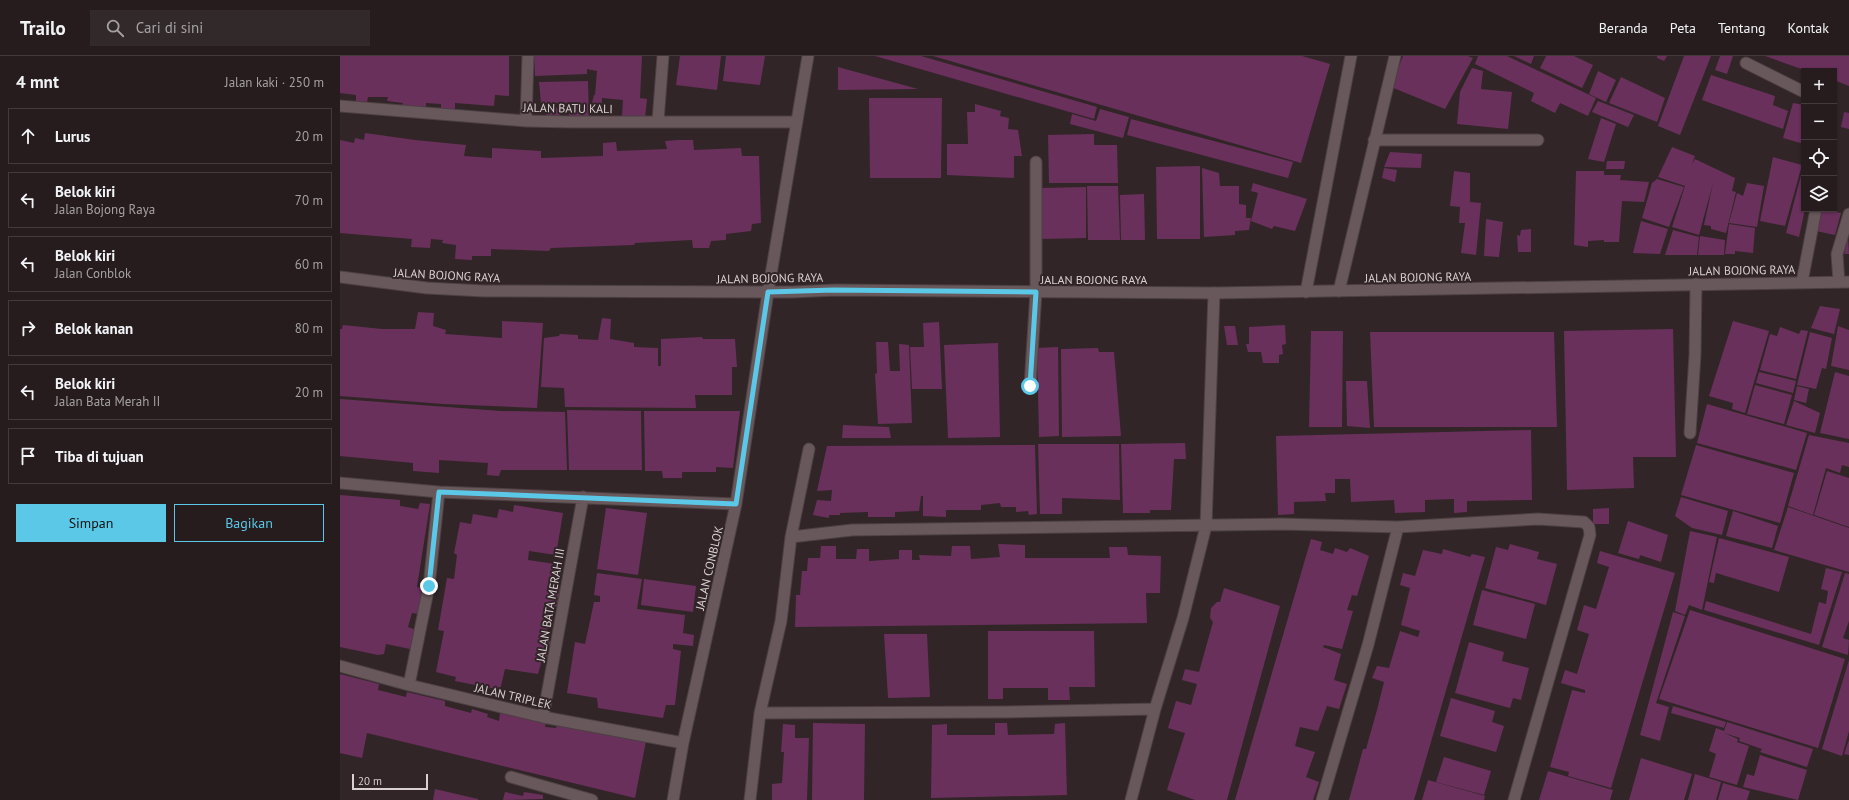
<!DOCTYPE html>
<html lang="id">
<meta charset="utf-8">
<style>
body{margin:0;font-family:"PT Sans",sans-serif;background:#32292a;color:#f1f3f6}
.controls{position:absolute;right:12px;top:12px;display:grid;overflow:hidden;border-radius:0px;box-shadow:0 1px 3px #0004}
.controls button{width:36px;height:36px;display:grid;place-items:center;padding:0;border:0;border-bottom:1px solid #423a3b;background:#261c1d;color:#f1f3f6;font:20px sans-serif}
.scale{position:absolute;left:12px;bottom:10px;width:76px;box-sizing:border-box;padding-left:4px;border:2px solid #d9d0d1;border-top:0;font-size:11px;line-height:14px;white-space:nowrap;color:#d9d0d1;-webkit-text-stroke:3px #322527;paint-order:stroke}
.stop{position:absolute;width:12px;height:12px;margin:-9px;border:3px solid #5ac8e6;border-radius:50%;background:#fff}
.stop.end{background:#5ac8e6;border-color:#fff;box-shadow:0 1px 4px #0008}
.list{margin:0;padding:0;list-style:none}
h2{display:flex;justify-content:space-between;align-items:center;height:52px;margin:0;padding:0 16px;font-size:17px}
h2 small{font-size:13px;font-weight:400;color:#a4a1a4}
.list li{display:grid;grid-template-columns:26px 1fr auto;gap:12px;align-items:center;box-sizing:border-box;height:56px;margin:0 8px 8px;padding:0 8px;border:1px solid #423a3b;border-radius:0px}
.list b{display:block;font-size:15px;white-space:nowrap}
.list p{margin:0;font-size:13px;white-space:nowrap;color:#a4a1a4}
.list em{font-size:13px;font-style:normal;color:#a4a1a4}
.actions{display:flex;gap:8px;padding:12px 16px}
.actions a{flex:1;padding:9px 0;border:1px solid #5ac8e6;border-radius:0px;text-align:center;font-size:14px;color:#5ac8e6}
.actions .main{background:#5ac8e6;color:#111}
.icon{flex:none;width:22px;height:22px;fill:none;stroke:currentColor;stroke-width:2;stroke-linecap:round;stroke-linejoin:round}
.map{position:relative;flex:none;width:1509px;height:744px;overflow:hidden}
header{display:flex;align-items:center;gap:24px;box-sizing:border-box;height:56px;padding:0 20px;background:#261c1d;border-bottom:1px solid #423a3b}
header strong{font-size:19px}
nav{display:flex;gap:22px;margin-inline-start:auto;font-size:14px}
.search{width:280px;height:36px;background:#32292a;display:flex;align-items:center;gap:10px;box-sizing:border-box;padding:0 14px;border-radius:0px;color:#a4a1a4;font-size:15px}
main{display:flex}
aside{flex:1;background:#261c1d}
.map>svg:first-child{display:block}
.building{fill:#69305c}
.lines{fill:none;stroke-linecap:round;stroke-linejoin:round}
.service-casing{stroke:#4c4042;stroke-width:13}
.minor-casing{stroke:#4c4042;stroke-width:13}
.tertiary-casing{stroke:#4c4042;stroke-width:13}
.service{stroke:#68585b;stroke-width:11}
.minor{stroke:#68585b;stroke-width:11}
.tertiary{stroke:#68585b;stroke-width:11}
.route{stroke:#5ac8e6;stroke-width:5}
.labels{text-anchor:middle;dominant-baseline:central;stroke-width:4;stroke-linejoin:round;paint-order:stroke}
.street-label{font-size:12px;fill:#d9d0d1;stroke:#322527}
</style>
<header>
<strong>Trailo</strong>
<div class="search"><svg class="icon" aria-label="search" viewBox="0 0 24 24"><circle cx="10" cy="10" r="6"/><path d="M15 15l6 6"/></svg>Cari di sini</div>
<nav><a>Beranda</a><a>Peta</a><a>Tentang</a><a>Kontak</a></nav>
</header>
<main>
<aside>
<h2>4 mnt<small>Jalan kaki · 250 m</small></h2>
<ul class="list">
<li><svg class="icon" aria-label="ahead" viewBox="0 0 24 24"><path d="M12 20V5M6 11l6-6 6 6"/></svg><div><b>Lurus</b></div><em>20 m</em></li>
<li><svg class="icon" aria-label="left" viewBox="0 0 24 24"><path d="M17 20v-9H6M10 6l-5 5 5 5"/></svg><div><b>Belok kiri</b><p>Jalan Bojong Raya</p></div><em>70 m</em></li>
<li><svg class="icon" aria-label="left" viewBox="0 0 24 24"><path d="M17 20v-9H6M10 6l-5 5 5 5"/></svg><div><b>Belok kiri</b><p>Jalan Conblok</p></div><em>60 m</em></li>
<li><svg class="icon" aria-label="right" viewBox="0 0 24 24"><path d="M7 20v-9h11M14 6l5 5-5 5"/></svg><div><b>Belok kanan</b></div><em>80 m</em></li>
<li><svg class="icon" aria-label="left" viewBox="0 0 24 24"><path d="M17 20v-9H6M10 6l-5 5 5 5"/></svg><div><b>Belok kiri</b><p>Jalan Bata Merah II</p></div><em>20 m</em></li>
<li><svg class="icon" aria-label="arrive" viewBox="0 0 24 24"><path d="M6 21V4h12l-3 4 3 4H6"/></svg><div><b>Tiba di tujuan</b></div></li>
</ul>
<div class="actions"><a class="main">Simpan</a><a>Bagikan</a></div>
</aside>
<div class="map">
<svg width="1509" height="744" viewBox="0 0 1509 744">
<rect width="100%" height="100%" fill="#322527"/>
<path class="building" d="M0,0H169V40L155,39L154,50L115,47V58L101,57V48L86,47V55L62,50L63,47L47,45L48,41H28L27,46L16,45V39L0,37Z
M194,0H302L300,42L307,43L305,62L282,60L283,44L262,42V47H252L254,39H255L257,15L247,13V18L195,20Z
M340,0H381L377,34L336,29Z
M386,0H425L420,29L383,25Z
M535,0H581L757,51L754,63Z
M593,0H962L990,8L961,107Z
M1063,0H1128L1133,2L1105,53L1051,31Z
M1138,0H1167L1256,42L1248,60L1220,47L1215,57L1191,45L1194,37L1135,8Z
M1174,0H1194L1191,8Z
M1206,0H1234L1253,9L1242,32L1200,12Z
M1317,0H1327L1324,5L1317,2Z
M1344,0H1371L1340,79L1318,70Z
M1380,0H1393L1387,18L1375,14Z
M1425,0H1509V30L1494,24V15H1467Z
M498,11L578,33L498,34Z
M1132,12L1143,15L1141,33L1172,36L1168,73L1117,68L1120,36Z
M1258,15L1276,24L1266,46L1249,38Z
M1371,19L1435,40L1433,49L1448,55L1443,73L1362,44Z
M1281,21L1325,42L1317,66L1269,47Z
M248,25L249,60L229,62V47H201L199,26Z
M529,42H602L601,122H530Z
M1258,45L1294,59L1288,71L1252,56Z
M1453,47L1464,49V88L1443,82Z
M635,48L661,55L660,60L669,62L668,73L678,74L682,100H674V122L607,119V88H628L627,56H635Z
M207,52H221L220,63H206Z
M760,53L789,61L783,82L730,68L732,58L756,65Z
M1504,56L1509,57V73L1501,71Z
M1261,62L1276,68L1264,106L1248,103Z
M791,63L953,106L948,122L787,79Z
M25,77L75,84L126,89L124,100L152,102V92L201,95V102L263,100V87L276,86L277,95L327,93L325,85L339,84H353L354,94L401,92L402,100H419L421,167L412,168L411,175L386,178V184L371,185L369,192H353L352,184L295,187L294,189L211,192L209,195L151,193V200H132V204L115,203L116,189L102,187L103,184L91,183L90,192L71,191L72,183L0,177V84L14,87L15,82L24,84Z
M754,78V89H777L778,127H709L708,79Z
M1332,91L1355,100L1352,108L1355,103L1395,122L1392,135L1396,136L1386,177L1371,173V170L1364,169L1373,127L1359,179L1332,171L1345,130L1318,121Z
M1050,96L1082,98L1081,112L1044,111Z
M1433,101L1462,109L1445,170L1420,165Z
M1267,105H1285L1284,113H1266Z
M1464,108L1465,153L1459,181L1446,177Z
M860,110V183H817L816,111Z
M862,112L879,117L880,130H899V148L906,149V162H911L909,174L895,175V179L864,181Z
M1044,112L1057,114L1055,126L1042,122Z
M1114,115L1130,117V146L1141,147L1136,199L1121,197L1125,167H1119L1120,151L1110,150Z
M1236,115H1264V119H1281L1280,124L1309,126L1304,146L1282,145L1279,186H1264V184L1248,185V191L1234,189Z
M1317,123L1344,131L1329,171L1302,162L1312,127Z
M913,127L967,143L955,175L934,170L932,173L911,165L918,137L911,135Z
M1407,127L1424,130L1417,171L1389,167L1397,137L1403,140Z
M747,130H778L780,184H748Z
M746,131V182L700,183L699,132Z
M804,138L805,184H781L780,139Z
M1482,153L1501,157L1495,179L1476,175Z
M1146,163L1163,166L1159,201L1144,200Z
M1301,165L1328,173L1320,198L1293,197Z
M1389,168L1415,172L1413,197L1395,195V198H1385Z
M1191,173V196H1178L1177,179L1180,180L1181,174Z
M1333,174L1359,181L1357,199H1325Z
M1508,179L1509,198H1504Z
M1360,180L1385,184L1384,199H1358Z
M1480,250L1500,253L1494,278L1471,272Z
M78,256L94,257L93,270L106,274L105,278L120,279L162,282V265L203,267L197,352L103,348L0,340V273H2L3,269L42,273H75Z
M262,262L271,263L270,283L294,287V291L318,292V310H321V283L362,281L363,283H395L397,311H392V339H355L356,352L225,351L224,332L201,331L204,282L219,280L220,278L238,279V283L258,284Z
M1393,265L1429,275L1405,357L1392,353L1393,347L1369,340Z
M599,266L602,333H572L570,291H584L583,267Z
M945,269L946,288L942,289L943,298L939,299V307H923L921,296H908L906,288H909V271Z
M884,270H895L898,289H887Z
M1498,270L1509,274V314L1491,310Z
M1440,271L1459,278L1461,274L1468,275L1456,323L1420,314L1430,278L1437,280Z
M1333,273L1336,401H1293L1294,432L1227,434L1224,275Z
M971,275H1003L1002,371H969Z
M1030,276H1214L1217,371H1034Z
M1470,276L1492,282L1486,313L1482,312L1476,333L1457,329Z
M536,286H548L550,315H560L559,288L569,289L572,367L538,368L535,318L537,317Z
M658,287L660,381L608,382L604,289Z
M718,291L719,380L699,381L697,292Z
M758,292L759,296H774L781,380L722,381L721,293Z
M1419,316L1456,325L1453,337L1416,327Z
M1495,316L1509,320V383L1480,377Z
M1006,325H1027L1030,372L1007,370Z
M1415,329L1452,339L1444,368L1407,358Z
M1457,330L1469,333L1466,347L1454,344Z
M0,343L161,355L225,356L227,414H161L159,420L147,419L148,407L99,404V417L73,415V407L0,400Z
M1454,345L1480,357L1475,377L1446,369Z
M1367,348L1467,377L1456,414L1357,387Z
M227,354L301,355L302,414H229Z
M304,355H400L393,412L376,411V416H342V422H323L322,415H305Z
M503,369L549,371L551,382H502Z
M1191,374L1192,444L1127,445V456L1114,457V443L1085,444V456L1055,457L1054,444L1011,446L1010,423H995V437H985L986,445L954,446V458L938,459L936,380Z
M1469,379L1509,387V411L1502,409L1500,417L1486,412L1473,459L1448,450Z
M845,387L846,403H834L831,454H810V457H783L781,388Z
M698,388H779L780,444L722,442V458H700Z
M695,389L697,458L689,459L688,455L676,456V451H661L660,447L641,449V454H606V461L583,460V440H581L579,455L555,456V461H528V456L500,457V459H489V462L473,459L477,444L491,445L492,434L477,435L487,390Z
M1356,389L1454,417L1440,467L1341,439Z
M1487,415L1509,422V471L1474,459Z
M0,439L60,444V450L78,453L80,447L90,448L77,531L83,532L79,558L72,557L68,571L76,574L70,593L46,588L44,598L38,599L0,591Z
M1341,441L1388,455L1382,479L1352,472L1335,460Z
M174,449L223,457L216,499L189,495L188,504L222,509L218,530L224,531L220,551L210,550L206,584L211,585L207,604H202L198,618L165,613L160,634L115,625L116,621L96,616L104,575L98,574L107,522L114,523L117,499L114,497L120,466L131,468L133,458L157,462L159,453L173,456Z
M1448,451L1509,472V516L1434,494Z
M266,452L307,457L298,519L257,513Z
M1269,452V468H1253V453Z
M1393,455L1438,470L1432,492L1386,480Z
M1288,465L1328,479L1321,506L1300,499L1299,503L1278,497Z
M1350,475L1377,481L1362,554L1349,549L1345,559L1335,555Z
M1379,482L1449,501L1439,536L1376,517L1374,527L1369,526Z
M971,483L982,486L980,494L993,498L995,492L1007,496L1010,492L1029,500L1017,540L1012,539L1007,554L1013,555L1002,593L984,589L983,591L1001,598L994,624L1007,628L999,653L987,650L978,675L960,671L955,690L975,696L966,721L979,726L973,744H895Z
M658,488L685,489V502H770L769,491H787L788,499L821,500L820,537H806L807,567L455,571L456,539H460L462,515H467L468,502H480L481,490H496V503H516L517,493H529V505L559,503V494H572V504H580L579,499L611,500L612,490H630L631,503L660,501Z
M1170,488L1199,496L1197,503L1217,508L1206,549L1145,532L1156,491L1168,494Z
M1103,493L1130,501L1132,498L1145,501L1074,744H1009L1023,693H1026L1037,654L1044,626L1032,622L1037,610L1049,612L1060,575L1078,581L1080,575L1061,569L1070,532L1060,529L1063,517L1075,520L1083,494L1102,498Z
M1260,495L1335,517L1271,732L1228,720L1229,716L1210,711L1232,634L1245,637V634L1221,627L1225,614L1237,618L1249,578L1237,574L1244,549L1256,553L1269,511L1257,507Z
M1486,512L1502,516L1479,589L1364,554L1366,545L1471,578L1479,546L1486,548L1488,535L1481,533Z
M257,517L302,523L297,553L345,559L343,577L354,579L353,590L333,588V593L341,595L335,649H326L323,662L258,652L257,642L227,637L235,586L245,588L254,546H260V540L254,539Z
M1505,517L1509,518V565L1503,582L1509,584L1508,599L1482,591Z
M304,523L356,530L353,556L301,549Z
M884,532L940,550L887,744H855L827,734L845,677L828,672L836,645L851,649L857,628L842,624L845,613L859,616L873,566L870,562L871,552L877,546H880Z
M1142,534L1195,548L1186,583L1133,569Z
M1350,554L1505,603L1478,692L1319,643Z
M1333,556L1345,560L1316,647L1329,651L1320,685L1300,679Z
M648,575H754L755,631H729L730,644H708V632H663V643H648Z
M544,578H587L590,641L548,642Z
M1129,586L1164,596L1162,605L1189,612L1181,644L1173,642L1170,652L1115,637Z
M1509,604V675L1502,700L1482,693Z
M0,618L39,628L38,634L66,641L67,636L105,645V650L131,657L132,653L148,658L147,661L159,665L160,657L206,667L205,671L216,672L217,667L306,685L295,742L27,677L22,702L0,697Z
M1111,642L1155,655L1152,666L1164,670L1156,696L1100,680Z
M1333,650L1386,666L1384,672L1331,657Z
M1387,666L1473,693L1467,711L1420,696L1422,693L1399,685L1400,682L1384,677L1398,683L1397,686L1409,690L1397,729L1369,721L1376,698L1369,695L1376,672L1384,675Z
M473,667L525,668L524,744H472Z
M655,667H667L668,679L714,678L715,668L725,667L727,739L591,742L592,669L607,668V679H655Z
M443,668L455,669V682H469L467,744H432V728L442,727L444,696H441Z
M1509,684V699L1504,698Z
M1420,699L1467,714L1458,744L1403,731L1407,718L1414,720Z
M1104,701L1151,715L1144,739L1096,726Z
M1301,702L1352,718L1344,744H1289Z
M1208,715L1273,734L1270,744H1199Z
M1355,718L1381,726L1376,744H1348Z
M1088,724L1145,740L1144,744H1082Z
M1383,727L1410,735L1407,744H1378Z
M95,733L138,743V744H93Z
M165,736L183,740L184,736L203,739V743L163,744Z"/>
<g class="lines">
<g class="service-casing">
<path id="service" d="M1406,7L1464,36
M1034,84H1198
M1462,226L1476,153
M1499,226L1497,198L1509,158
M966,236L1011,0
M690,330L696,236
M1350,377L1355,299L1356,228"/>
</g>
<g class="minor-casing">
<path id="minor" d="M0,50L186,65L232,66H457
M186,65L188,0
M318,65L323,0
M696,106V236
M999,235L1055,0
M0,427L99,436L396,448
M451,481L512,474L941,468L1058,471L1198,463L1244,466L1249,471L1250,479L1174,744
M0,610L69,629L203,661L343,687
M69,629L89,530L99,436
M420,657L665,656L815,653L843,562L866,470L874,237
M203,661L243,441
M171,721L252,744
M333,744L343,687L396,448L428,236L468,0
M410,744L420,657L441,565L451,481L469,393
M791,744L815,653
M982,744L1028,589L1058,471"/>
</g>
<g class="tertiary-casing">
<path id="tertiary" d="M0,221L87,232L144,235L453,236L495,234L874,237L1509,226"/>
</g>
<use href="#service" class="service"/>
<use href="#minor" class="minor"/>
<use href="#tertiary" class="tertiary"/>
</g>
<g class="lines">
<path class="route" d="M89,530L99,436L396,448L428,236L494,234L696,236L690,330"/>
</g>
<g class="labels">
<g class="street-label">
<text transform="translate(228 52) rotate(1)">JALAN BATU KALI</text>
<text transform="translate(1402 214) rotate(-1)">JALAN BOJONG RAYA</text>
<text transform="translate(107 219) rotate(3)">JALAN BOJONG RAYA</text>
<text transform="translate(1078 221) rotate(-1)">JALAN BOJONG RAYA</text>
<text transform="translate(430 222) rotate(-1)">JALAN BOJONG RAYA</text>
<text x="754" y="223">JALAN BOJONG RAYA</text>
<text transform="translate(369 512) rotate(-77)">JALAN CONBLOK</text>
<text transform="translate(210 549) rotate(-80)">JALAN BATA MERAH III</text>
<text transform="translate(173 640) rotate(13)">JALAN TRIPLEK</text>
</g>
</g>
</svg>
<div class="controls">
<button>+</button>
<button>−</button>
<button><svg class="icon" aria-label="locate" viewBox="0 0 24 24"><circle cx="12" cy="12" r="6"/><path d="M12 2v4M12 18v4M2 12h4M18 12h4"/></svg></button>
<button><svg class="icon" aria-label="layers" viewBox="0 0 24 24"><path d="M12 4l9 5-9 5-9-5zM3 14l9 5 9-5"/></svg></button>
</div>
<div class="scale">20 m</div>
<div class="stop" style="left:690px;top:330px"></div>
<div class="stop end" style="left:89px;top:530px"></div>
</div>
</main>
